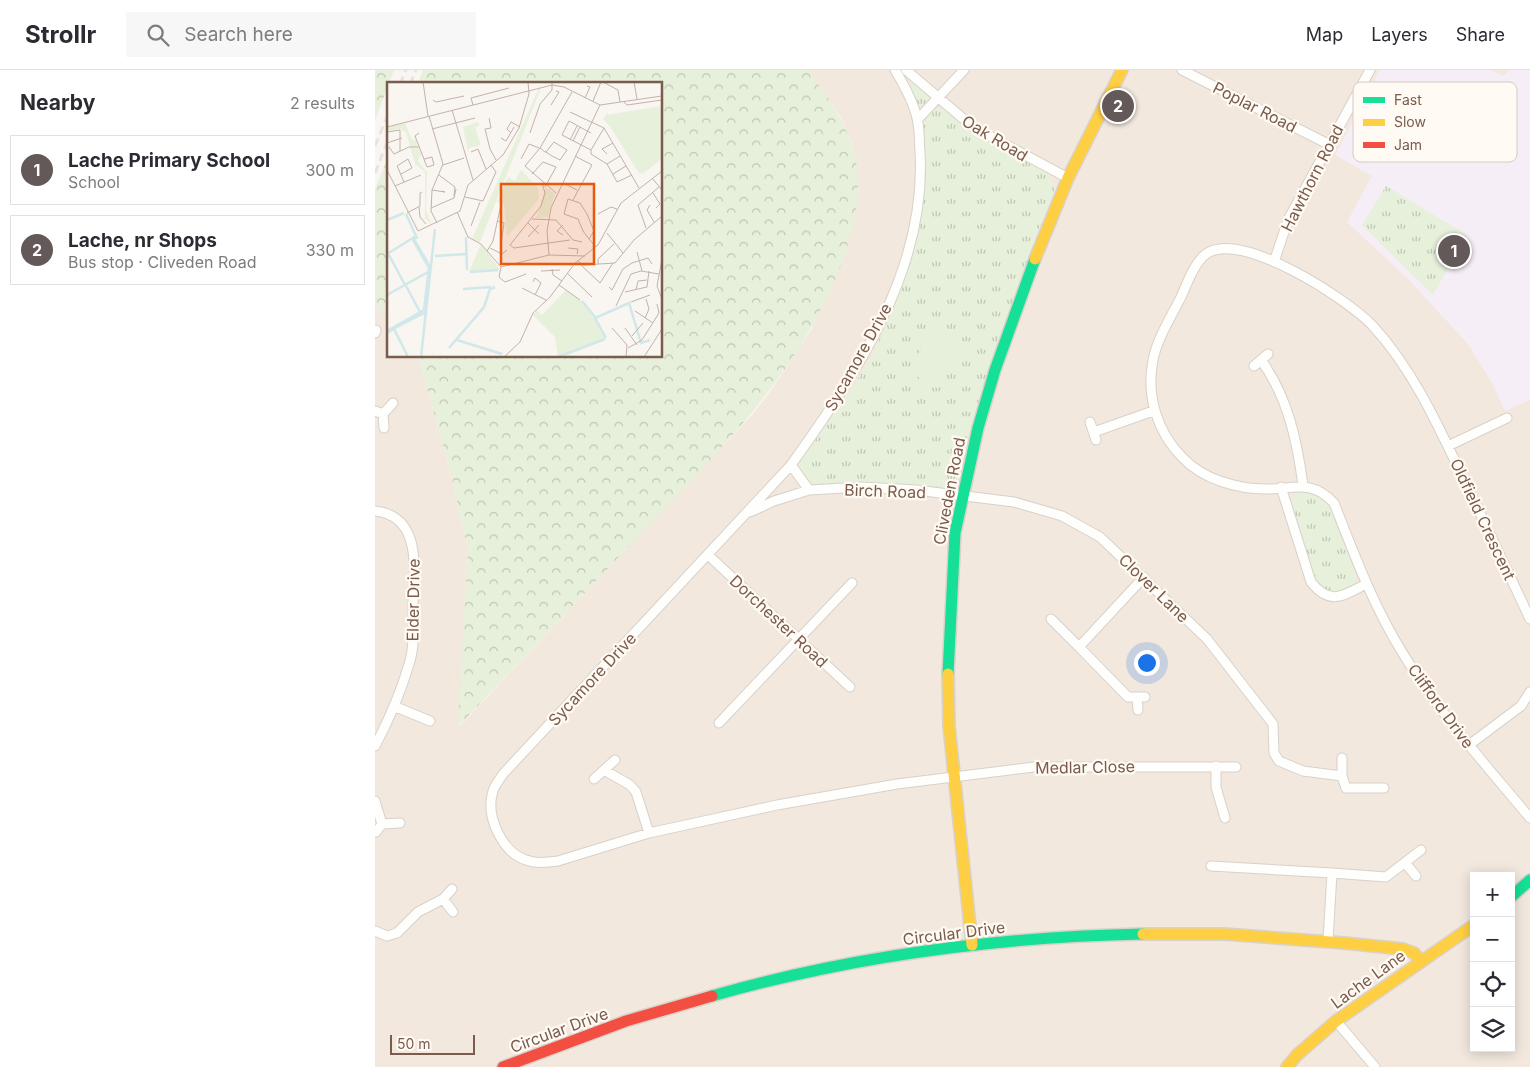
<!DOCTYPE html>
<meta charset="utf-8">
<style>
body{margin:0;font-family:Inter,sans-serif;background:#f7f7f7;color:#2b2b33}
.controls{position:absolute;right:15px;bottom:15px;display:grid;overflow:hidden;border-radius:0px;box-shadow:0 2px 12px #0003}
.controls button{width:45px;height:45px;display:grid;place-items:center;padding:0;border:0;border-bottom:1px solid #e1e1e2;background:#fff;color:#2b2b33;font:25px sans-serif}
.scale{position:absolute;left:15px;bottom:12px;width:85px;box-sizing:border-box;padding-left:5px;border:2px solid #7a5c4d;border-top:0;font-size:14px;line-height:18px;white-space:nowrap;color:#7a5c4d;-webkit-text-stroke:4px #fffaf3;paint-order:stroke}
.you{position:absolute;left:771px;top:592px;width:18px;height:18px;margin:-12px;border:4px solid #fff;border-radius:50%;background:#1a73e8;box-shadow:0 0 0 8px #1a73e833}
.badge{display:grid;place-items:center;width:32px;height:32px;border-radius:50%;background:#625958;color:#fff;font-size:16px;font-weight:700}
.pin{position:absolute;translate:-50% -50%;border:2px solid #fff;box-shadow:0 1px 5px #0006}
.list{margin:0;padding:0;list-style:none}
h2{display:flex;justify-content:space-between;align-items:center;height:65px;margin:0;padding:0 20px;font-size:21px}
h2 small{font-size:16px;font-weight:400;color:#7c7c81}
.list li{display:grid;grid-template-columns:32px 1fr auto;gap:15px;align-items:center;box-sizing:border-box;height:70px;margin:0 10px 10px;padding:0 10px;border:1px solid #e1e1e2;border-radius:0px}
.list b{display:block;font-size:19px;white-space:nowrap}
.list p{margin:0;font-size:16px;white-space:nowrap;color:#7c7c81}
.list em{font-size:16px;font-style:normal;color:#7c7c81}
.icon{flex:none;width:28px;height:28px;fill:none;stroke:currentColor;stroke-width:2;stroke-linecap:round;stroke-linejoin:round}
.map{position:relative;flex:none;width:1155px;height:997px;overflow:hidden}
header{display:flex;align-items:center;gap:30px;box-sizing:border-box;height:70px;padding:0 25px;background:#fff;border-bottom:1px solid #e1e1e2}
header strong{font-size:24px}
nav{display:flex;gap:28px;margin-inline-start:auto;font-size:18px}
.search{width:350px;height:45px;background:#f7f7f7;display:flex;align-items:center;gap:12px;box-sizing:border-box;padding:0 18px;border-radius:0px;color:#7c7c81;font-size:19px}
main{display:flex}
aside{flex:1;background:#fff}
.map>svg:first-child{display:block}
.residential{fill:#f2e8de;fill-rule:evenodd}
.education{fill:#f6eef6}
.grass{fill:url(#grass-tufts)}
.forest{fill:url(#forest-crowns)}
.pitch{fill:#e7f0db}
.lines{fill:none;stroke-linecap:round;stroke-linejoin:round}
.street-casing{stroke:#d7d1cb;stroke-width:11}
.fast-casing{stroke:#d9d2cb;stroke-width:14}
.slow-casing{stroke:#d9d2cb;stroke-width:14}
.jam-casing{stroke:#d9d2cb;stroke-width:14}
.street{stroke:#fefefd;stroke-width:9}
.fast{stroke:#16e098;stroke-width:11}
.slow{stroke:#ffcf43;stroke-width:11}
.jam{stroke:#f24e42;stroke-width:11}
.rail{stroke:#e6e3e7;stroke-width:3;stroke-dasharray:8 5;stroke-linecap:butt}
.labels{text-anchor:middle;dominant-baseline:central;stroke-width:4.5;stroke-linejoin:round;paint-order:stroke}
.street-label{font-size:16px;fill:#7a5c4d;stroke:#fffaf3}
.inset-river{fill:none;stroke:#d0e8ea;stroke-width:2.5}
.inset-road{fill:none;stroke:#c2b3aa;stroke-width:1}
.view{fill:#e8590c;fill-opacity:0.15;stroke:#e8590c;stroke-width:2.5}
.inset-edge{fill:none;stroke:#7a5c4d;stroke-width:2.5}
.key{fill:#fffaf3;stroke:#d7cbc1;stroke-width:1}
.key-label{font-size:14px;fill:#7a5c4d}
</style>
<header>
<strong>Strollr</strong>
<div class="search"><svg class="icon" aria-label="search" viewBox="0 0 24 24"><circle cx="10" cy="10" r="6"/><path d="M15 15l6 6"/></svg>Search here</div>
<nav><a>Map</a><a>Layers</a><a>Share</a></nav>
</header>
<main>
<aside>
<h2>Nearby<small>2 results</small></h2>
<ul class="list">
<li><span class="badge">1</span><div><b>Lache Primary School</b><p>School</p></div><em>300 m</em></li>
<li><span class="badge">2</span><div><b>Lache, nr Shops</b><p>Bus stop · Cliveden Road</p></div><em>330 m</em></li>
</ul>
</aside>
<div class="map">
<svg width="1155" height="997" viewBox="0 0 1155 997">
<defs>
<pattern id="grass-tufts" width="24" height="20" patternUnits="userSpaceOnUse" patternTransform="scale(1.25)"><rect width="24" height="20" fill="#e7f0db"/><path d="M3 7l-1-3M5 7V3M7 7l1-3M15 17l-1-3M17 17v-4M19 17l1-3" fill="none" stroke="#c0c6b4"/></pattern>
<pattern id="forest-crowns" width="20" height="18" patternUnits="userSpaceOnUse" patternTransform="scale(1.25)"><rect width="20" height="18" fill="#e7f0db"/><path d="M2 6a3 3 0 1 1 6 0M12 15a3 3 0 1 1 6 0" fill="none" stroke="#c0c6b4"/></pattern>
</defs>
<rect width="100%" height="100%" fill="#f9f5f0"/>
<path class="residential" d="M433,0H1155V997H0V234L4,236L3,241L14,245V286H43L75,400L93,479L84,657L377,345L397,319L436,260L472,178L483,118L477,74L465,46ZM1099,806H1136V978H1099Z"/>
<path class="education" d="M1005,0H1117L1128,6L1135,0H1155V330L1130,341L1117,313L1093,274L1034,210L972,152L997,106L960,85Z"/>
<path class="grass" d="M535,13H539L555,28L551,35L543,36L534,18Z
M567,39L671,103L679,116V124L668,148L625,265L583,409L567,419L487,413L443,415L431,409L423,400L426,389C445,364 464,338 481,312C510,265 535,204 545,150C547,137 549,122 549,109C550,86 541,59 557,40Z
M1011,116L1092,165L1058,225L987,155Z
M932,422L943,426L955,438L981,505L979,515C965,523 953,527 941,514L915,431L921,424Z"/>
<path class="forest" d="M0,0H19L0,50Z
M48,0H433C459,35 485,72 483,118C482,147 473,178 462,205C418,312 335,390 257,473C199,534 141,596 83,657L93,479L75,400L43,286H286V14H43Z
M14,85V245L2,241L4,236L0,234V119Z"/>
<path class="pitch" d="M559,257L588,274L562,318L533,301Z"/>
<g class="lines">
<g class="street-casing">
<path id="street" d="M520,0C529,15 538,31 542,48C545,59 544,71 545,82C552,200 481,304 416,395L128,704C125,709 120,715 118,721C110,746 127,782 151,790C162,794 172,792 183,791L274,763L402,735L522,714L659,697H861
M531,0L598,57L693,108
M807,0L953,74
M543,49L589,0
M899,192L913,150L995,0
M0,263L1,260
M886,290C913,327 922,371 928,415
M879,296L893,284
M0,341L8,344L18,333
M8,344L9,358
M715,352L721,370
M719,362L778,341
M1073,376L1132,348
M416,395L434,420
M906,417L936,512C955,536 968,526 991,514
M0,441C48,446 39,502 38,535C38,554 40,573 35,591C26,622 15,648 0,676
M375,442L399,431L434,420L487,417L541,420L639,432L687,446L725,467L832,569L898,654L899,683L904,691L928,701L967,706L971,718H1009
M333,485L475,617
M769,507L704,577L753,627H770
M676,549L704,577
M1155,549C1133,502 1111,455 1088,408C1063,355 1037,298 997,255C972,229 865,159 831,184C819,193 812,214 806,227C796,247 782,269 778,290C771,325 782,362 807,387C827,409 862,419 891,419C919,419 936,409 959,433C979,484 998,535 1027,582C1063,642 1110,694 1155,748
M762,627L763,640
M21,637L55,651
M344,653L477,513
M1094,675L1146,636L1155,622
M841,696V717L850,748
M229,700L255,715L261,722L274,763
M967,706V688
M219,709L240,690
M0,731L7,754
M1,762L7,754L25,753
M1031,794L1041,806
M836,796L957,803L953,870
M957,803L1011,807L1046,780
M68,829L78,842
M0,861L12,866L22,863L43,842L68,829L77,819
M961,951L1000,997"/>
</g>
<g class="fast-casing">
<path id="fast" d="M573,604L580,463L603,358L620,300L660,189
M1136,827L1155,810
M337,926C477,886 622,867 768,864"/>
</g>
<g class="slow-casing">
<path id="slow" d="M660,189L693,108L747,0
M573,604L574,656L597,875
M768,864H849L969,873L1028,879L1039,883L1046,891
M912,997L922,985L961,951L1099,855"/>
</g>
<g class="jam-casing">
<path id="jam" d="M128,997L251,951L337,926"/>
</g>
<use href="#street" class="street"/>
<use href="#fast" class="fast"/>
<use href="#slow" class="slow"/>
<use href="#jam" class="jam"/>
<path class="rail" d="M25,14L31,0
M35,14L41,0
M0,76L14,42
M0,103L14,68"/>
</g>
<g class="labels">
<g class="street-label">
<text transform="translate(880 37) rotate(27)">Poplar Road</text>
<text transform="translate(620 68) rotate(31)">Oak Road</text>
<text transform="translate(937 108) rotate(-63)">Hawthorn Road</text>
<text transform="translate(483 287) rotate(-61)">Sycamore Drive</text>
<text transform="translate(510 421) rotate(2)">Birch Road</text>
<text transform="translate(574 421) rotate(-79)">Cliveden Road</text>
<text transform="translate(1108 449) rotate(65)">Oldfield Crescent</text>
<text transform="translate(779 518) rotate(44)">Clover Lane</text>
<text transform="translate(38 530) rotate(-89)">Elder Drive</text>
<text transform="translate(404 551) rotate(43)">Dorchester Road</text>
<text transform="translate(217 609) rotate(-47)">Sycamore Drive</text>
<text transform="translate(1066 636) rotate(54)">Clifford Drive</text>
<text transform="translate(710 697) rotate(-1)">Medlar Close</text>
<text transform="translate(579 863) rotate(-7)">Circular Drive</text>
<text transform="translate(993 909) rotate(-36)">Lache Lane</text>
<text transform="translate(184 960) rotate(-20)">Circular Drive</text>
</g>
</g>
<g transform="translate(12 12)">
<rect width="275" height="275" fill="#f9f5f0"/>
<path d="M275,24V77L253,91L227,49L216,37L219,33ZM91,40L92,44L88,45L94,63L82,66L81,70L76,45ZM18,41L25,58H29L30,64L27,66H31L34,71L31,79L40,90L39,129L45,143L38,136V90L28,82L19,50L13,47L0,49V45ZM159,105L168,112L161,135L149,136ZM94,162L112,186V188L82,190ZM179,208L199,223L219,256L171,275L168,255L146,233L150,228L155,233Z" fill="#e7f0db"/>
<path d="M152,6H154L93,160L85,157ZM219,26L221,34L232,33L222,39L239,64L244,62L242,65L245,76L250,79L254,90L273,78V70L275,77L255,92L251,90L221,41ZM134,88L151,106L152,117L120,155L117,123L110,120L121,95L128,99Z" fill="#e7f0db"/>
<path class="inset-river" d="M0,138L17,131M31,155L27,157L43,185M79,155L80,188M0,172L29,154L19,132M2,173L18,203M48,174L79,172M83,190L111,188M19,204L33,230M76,207L104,205M0,213L41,190M195,219L208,235M8,246L39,230M0,249L37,228L42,186L26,158M0,251L7,247L21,275M219,256L208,236L242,221L254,261L263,258M70,258L115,272M62,266L97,225L103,207L108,205M34,275L48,147M171,275L218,257"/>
<path class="inset-road" d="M36,0L41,34M216,0L231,8L233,20M247,0L250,17M198,16L203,5L200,4M46,18L49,20L77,14M206,19L214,0M237,20L240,23L275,18M86,23L84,16L122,6M164,23L172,10L169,9M65,28L86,98M183,30L217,46L252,106M42,34L56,82L45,108L44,129L50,141M102,36L104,46L98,47L103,67L109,78M0,45L165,3L177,5L213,23L275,14M45,47L88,36M0,50L13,48V69M32,51L28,54L40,85L47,83L45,75L37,77M124,51L120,47L124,40L133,45M143,51L153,22L165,8V0M114,56L119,59L127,45M183,58L190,44M186,59L193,45M0,61L15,56M2,65L7,72L22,65H32M153,66L158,70H159L165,74L173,78L180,68L167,60L159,70M204,68L175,53L182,39L204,51M204,68V72L220,82L230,100L245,93M204,68L217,46M84,70L91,67L99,87M220,72L215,67L226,61M134,77L142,62L152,66M220,82L233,74M56,83L77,76M0,88L31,149L73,129L81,103L116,73L132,46L142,12L141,0M14,92L25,86L21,77L10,84L11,86L17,100M145,92L156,80L169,85L158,105M226,92L239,84M52,93L68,105L67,114M265,96L275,108M155,101L158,111L154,124L123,163L127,166L183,158M176,101L190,108M8,104L34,93M45,108L58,110L55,109M169,111L138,84L153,66L185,10M266,111L273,122L269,126M78,115L96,119L109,90L104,83M186,118L205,83L188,74M263,123L260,128L267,140M32,125L33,135L39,142M44,126L67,116L69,107M70,130L81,155L94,162L114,185M20,131L33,124V111L35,110M211,132L224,125L230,127M145,137L169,138L186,158L195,160M110,139L117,141L114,163M141,141L152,152M176,143L170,149L176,153M84,144L93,120M259,146L251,123L272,105M220,151L236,171M141,155L152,143M202,157L207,149L200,132L193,121L181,117L177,132L191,137L196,149L202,157L209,165M103,166L115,172L120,168M181,166L191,167L190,172M100,169L106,159L114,123M250,170L255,189M162,173L160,149L164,126L213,23M275,177L270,204L275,217M191,179L196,183L228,181L247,158L275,134M211,182V177L227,162M194,183L213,201L226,181M114,185L162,173L198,174M114,185L112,195L118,200L139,192M165,187L166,193L175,199M154,189L173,188M180,191L205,215M146,200L148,196L154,201L148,213M172,203L193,218M222,205L225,208L236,187L245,181L261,176L265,182M135,206L159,218M249,208L251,199L260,198M238,210L260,205L262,189M244,220L263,213M229,224L244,192L254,189L272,192M248,229L266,241M258,236L262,227L259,217M225,246L240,263L239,275M238,246L250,263M245,254L256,241M241,266L255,258L272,231L270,222M117,275L133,260L146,231L163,215L188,181L211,163L234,121L275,89M257,275L275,247"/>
<path class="view" d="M114,102H207V182H114Z"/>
<rect width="275" height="275" class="inset-edge"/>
</g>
<rect x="978" y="12" width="164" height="80" rx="8" class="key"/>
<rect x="988" y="27" width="22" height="6" fill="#16e098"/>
<rect x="988" y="49" width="22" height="7" fill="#ffcf43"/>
<rect x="988" y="72" width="22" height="6" fill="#f24e42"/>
<g class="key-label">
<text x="1019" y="35">Fast</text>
<text x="1019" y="57">Slow</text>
<text x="1019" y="80">Jam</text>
</g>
</svg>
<div class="controls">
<button>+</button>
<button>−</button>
<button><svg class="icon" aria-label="locate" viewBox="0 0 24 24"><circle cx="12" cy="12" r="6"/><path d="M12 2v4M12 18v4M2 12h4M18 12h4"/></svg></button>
<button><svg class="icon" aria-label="layers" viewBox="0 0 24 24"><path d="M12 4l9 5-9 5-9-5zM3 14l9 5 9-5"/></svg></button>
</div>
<div class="scale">50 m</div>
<div class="you"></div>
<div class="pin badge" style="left:1079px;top:181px">1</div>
<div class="pin badge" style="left:743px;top:36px">2</div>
</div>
</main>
